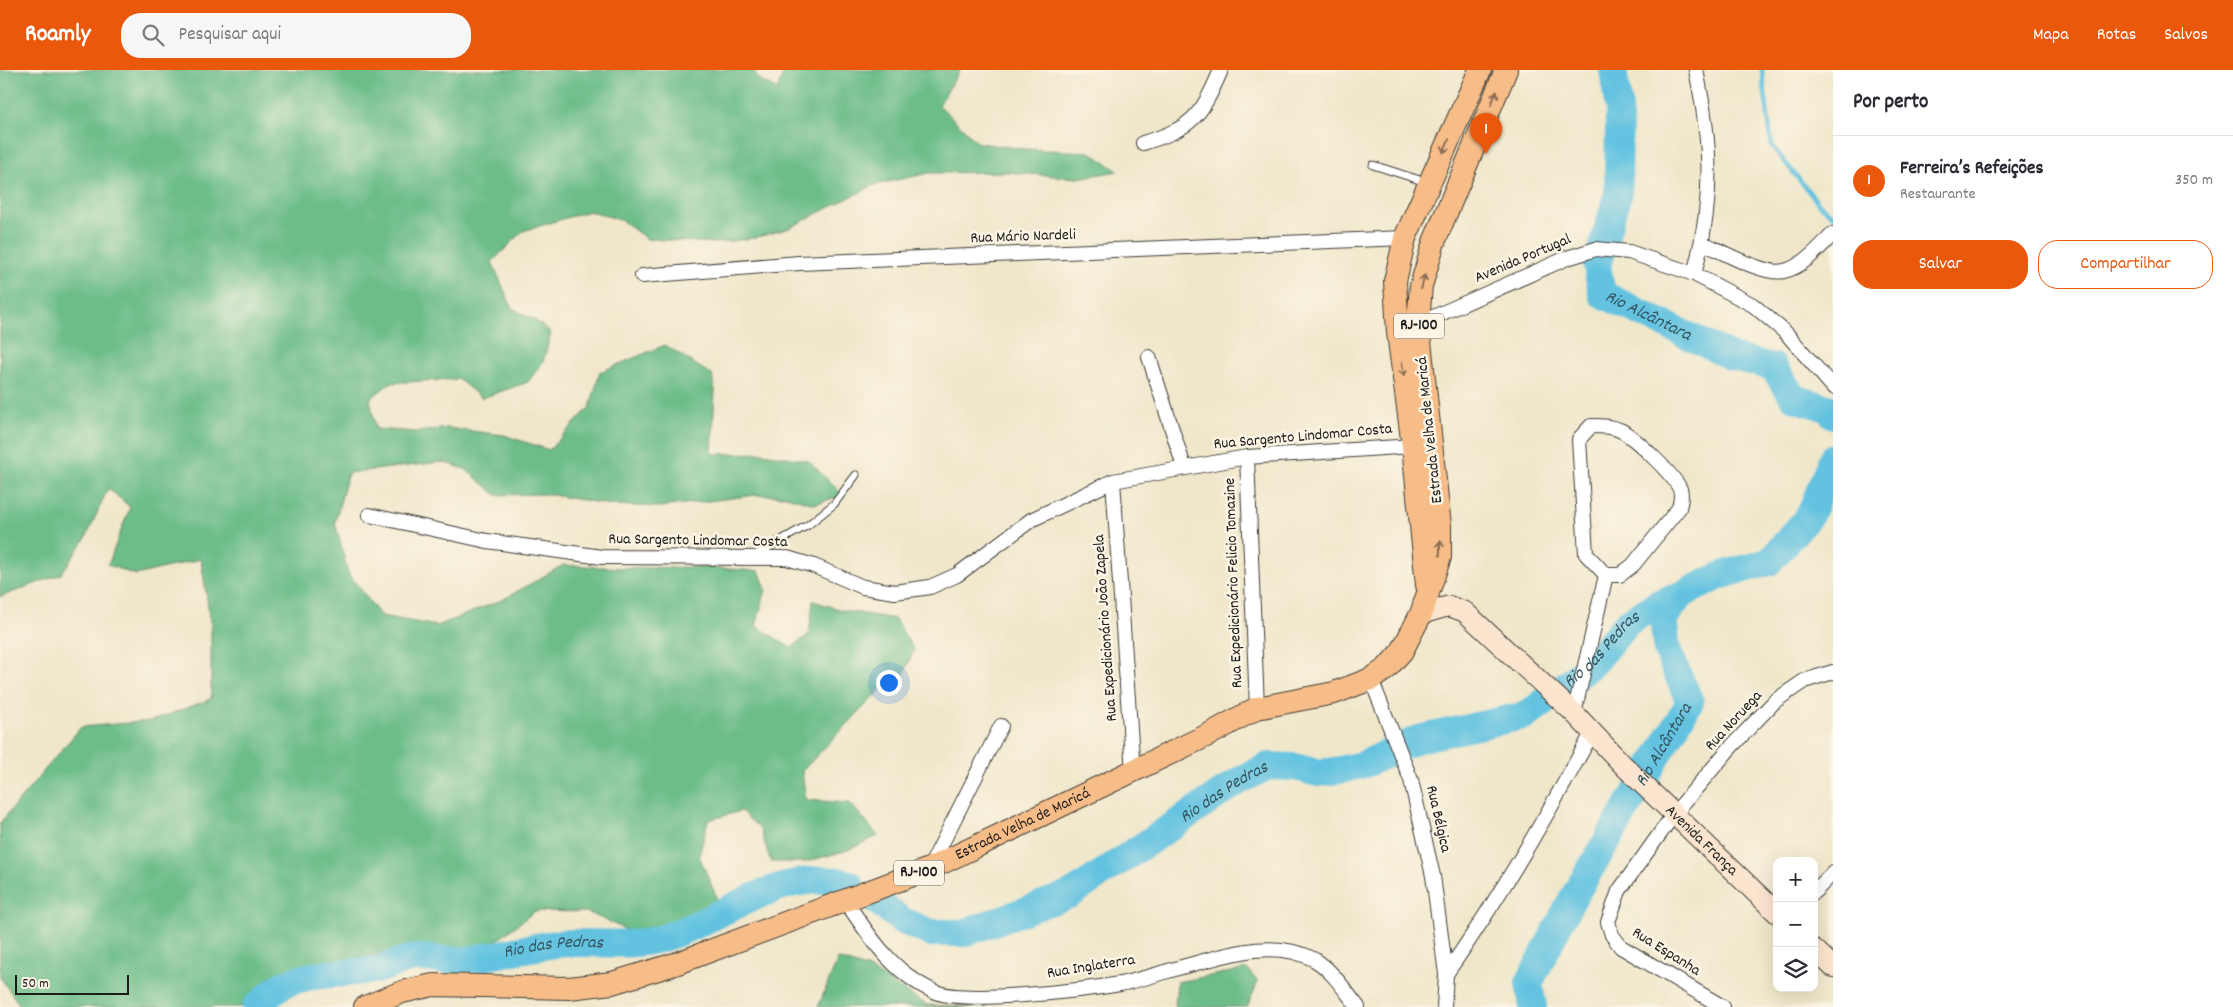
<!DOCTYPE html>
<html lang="pt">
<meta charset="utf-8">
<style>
body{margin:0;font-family:Dekko,sans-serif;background:#f7f7f7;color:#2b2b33}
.controls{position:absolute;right:15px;bottom:15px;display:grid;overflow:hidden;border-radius:10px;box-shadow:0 5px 20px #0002}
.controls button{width:45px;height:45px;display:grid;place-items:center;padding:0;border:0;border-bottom:1px solid #e1e1e2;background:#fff;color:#2b2b33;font:25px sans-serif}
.scale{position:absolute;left:15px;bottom:12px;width:114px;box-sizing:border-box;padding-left:5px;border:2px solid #1c1c1c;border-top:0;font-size:14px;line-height:18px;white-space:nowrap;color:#1c1c1c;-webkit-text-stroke:4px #fcf5e5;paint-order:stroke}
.you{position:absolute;left:888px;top:612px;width:18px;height:18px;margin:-12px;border:4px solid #fff;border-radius:50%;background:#1a73e8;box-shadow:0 0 0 8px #1a73e833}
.badge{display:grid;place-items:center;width:32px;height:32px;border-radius:50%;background:#ea580c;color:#fff;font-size:16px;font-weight:700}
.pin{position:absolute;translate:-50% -41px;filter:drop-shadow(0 1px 2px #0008)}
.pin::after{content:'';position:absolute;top:26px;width:18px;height:15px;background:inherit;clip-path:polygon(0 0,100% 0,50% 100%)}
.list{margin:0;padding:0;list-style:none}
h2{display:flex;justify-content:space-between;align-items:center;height:65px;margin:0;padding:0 20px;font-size:21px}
h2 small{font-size:16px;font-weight:400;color:#7c7c81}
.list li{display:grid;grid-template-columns:32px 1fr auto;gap:15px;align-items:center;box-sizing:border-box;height:90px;padding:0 20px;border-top:1px solid #e1e1e2}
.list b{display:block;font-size:19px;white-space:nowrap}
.list p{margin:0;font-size:16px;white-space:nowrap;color:#7c7c81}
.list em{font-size:16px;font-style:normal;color:#7c7c81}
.actions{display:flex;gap:10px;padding:15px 20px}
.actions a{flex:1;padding:11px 0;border:1px solid #ea580c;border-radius:20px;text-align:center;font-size:18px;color:#ea580c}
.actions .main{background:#ea580c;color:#fff}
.icon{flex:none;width:28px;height:28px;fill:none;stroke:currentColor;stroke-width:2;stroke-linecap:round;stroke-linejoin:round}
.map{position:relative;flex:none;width:1833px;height:937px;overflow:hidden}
header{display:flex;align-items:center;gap:30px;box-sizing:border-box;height:70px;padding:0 25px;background:#ea580c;color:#fff}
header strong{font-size:24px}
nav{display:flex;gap:28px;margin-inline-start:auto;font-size:18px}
.search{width:350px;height:45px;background:#f7f7f7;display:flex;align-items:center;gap:12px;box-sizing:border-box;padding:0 18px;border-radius:20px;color:#7c7c81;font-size:19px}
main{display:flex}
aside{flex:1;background:#fff}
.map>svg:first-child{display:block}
.forest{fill:#6dbd89;stroke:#446c52}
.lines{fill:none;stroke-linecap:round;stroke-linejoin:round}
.stream{stroke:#62c2e0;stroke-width:4.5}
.river{stroke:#62c2e0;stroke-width:28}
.lane-casing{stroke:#3c3a36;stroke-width:9}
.street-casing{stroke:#3c3a36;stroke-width:16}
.secondary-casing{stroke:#3c3a36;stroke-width:22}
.primary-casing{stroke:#3c3a36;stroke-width:24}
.lane{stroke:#fff;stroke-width:7}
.street{stroke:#fff;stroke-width:14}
.secondary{stroke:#fce5cf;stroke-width:20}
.primary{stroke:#f7bd88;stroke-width:22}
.oneway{stroke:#8a6c52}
.labels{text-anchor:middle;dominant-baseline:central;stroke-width:5;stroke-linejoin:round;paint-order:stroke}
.shield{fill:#fcf5e5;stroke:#5f5d58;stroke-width:1}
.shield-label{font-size:15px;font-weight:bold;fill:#1c1c1c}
.street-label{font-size:16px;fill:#1c1c1c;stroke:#fcf5e5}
.water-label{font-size:18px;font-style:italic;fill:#345661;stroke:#fcf5e5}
</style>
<header>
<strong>Roamly</strong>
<div class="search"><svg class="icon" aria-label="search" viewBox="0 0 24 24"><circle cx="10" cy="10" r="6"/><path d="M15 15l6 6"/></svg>Pesquisar aqui</div>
<nav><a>Mapa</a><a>Rotas</a><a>Salvos</a></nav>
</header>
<main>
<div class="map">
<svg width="1833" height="937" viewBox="0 0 1833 937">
<rect width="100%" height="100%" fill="#fcf5e5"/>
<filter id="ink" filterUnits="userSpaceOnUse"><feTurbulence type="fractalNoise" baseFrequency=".02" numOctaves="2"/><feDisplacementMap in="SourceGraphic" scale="10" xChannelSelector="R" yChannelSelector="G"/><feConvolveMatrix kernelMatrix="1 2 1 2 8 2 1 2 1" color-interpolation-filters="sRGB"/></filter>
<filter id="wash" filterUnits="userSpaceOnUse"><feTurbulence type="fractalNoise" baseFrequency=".0096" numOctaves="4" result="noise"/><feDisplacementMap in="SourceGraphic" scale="20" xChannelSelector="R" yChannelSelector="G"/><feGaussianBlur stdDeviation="1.12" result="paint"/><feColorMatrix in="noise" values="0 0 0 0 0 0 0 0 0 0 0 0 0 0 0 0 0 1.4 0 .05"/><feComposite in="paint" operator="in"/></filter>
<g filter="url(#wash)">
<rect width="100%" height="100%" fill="#f0e7ca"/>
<path class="forest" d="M0,0H754L758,9L777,20L785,0H960L939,35L978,73L1024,79L1090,82L1118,101L1078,108L1007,102L929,103L874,115L787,159L754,168L716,173L647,169L621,150L589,141L523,161L492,192L512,238L536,251L551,263L543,292L528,312L482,328L458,309L390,313L370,329L376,359L418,362L447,358L504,365L549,380L590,337L600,302L665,275L712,305L715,320L712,384L763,383L809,391L843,425L815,434L786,426L756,425L661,437L611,435L547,424L497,425L465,399L442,392L348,403L335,452L348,503L381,546L437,556L504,529L563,495L621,498L700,497L759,501L766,519L756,556L791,578L809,564L813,531L841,540L895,549L914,580L902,608L889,611L802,701L806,730L850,733L878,766L845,781L805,792H771L760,759L741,741L708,750L699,786L719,833L677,854L629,861L587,842L535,841L491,875L379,884L304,898L256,937H21L0,907V753L81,657L151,651L211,629V556L201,489L136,505L108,495L130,437L108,418L86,468L61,504L0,527Z
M838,889L869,899L927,935L988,937H818Z
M1247,899L1258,912L1247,937H1175L1177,912Z"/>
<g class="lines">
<path class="stream" d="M1762,0L1772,76L1818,133L1833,146"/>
<g class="river">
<path id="s1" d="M1613,0L1619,39L1618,124L1597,195L1602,224L1732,287L1773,297L1794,328L1831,339L1833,345"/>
<path id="s2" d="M873,828L901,850L931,863H964L1071,824L1239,711L1268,696L1295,697L1318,703L1340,700L1365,694L1418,669L1527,645L1591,595L1628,552L1661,532L1681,525"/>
<path id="s3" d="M256,937C265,930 275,918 285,914C314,901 348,905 379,899C391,896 405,888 418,888C433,888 449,892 464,890C498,886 533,875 568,873C598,872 630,877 659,869C722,851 781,795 850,814"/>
<path id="s4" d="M1533,937L1529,913L1570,833L1690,632L1667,580L1663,549L1681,525L1722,505L1769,492L1810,445L1833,387"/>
</g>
</g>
</g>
<g filter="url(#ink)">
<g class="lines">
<g class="lane-casing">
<path id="lane" d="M1373,95L1426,112
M755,485L808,455L834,434L856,405"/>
</g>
<g class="street-casing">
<path id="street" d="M1143,73C1192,58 1201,47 1221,0
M1703,173C1721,181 1765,206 1784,201C1803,197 1820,177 1833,164
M1694,204C1714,130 1712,75 1696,0
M642,206L799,193L1405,168
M1413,256L1567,188L1596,179L1629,182L1694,204L1753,235L1786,263L1833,317
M1149,287L1184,397
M1591,356C1602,356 1612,356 1622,361C1636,369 1673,404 1680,419C1682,425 1681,431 1679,438L1633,495L1620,505H1606L1586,484L1579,369Z
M1247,387L1257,638
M1113,411L1133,702
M369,445L487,471L602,487L787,488L814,496L863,517L895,522L930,517L957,505L1031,450L1113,411L1247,387L1413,376
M1371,609L1411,710L1433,806L1446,904L1444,937
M1574,643L1606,505
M929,799L1001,656
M1814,822L1833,803
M845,830C868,865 893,903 933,921C962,935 1085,920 1120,914C1145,909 1169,900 1193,894C1232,883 1277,869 1315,890C1332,900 1346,922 1358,937
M1446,904C1500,827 1547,746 1592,663
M1723,937L1621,877L1612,865L1608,852L1619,821L1674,744L1730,678L1775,631L1804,611L1833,602"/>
</g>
<g class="secondary-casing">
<g id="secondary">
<path id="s5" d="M1421,544L1449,536L1465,542L1574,643L1624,696L1777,843"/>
<path d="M1814,879L1833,897"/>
</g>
</g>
<g class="primary-casing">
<g id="primary">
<path d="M1427,515L1413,376L1398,263L1395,211L1405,168L1480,0"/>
<path id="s6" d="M365,937L402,922L433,915L569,918L612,913L675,894L929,799L1208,665L1257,638L1334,623L1371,609L1386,599L1402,581L1421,544L1440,487V456L1418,253L1421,216L1434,172L1506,0"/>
</g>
</g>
<use href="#lane" class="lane"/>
<use href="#street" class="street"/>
<use href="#secondary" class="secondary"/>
<use href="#primary" class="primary"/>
</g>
<defs><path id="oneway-shaft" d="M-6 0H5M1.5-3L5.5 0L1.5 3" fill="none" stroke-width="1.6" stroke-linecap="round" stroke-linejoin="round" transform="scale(1.25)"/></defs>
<g class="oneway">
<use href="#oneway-shaft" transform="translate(1494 28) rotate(-67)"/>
<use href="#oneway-shaft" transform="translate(1446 76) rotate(114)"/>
<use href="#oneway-shaft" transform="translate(1423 212) rotate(-76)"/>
<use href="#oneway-shaft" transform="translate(1403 299) rotate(82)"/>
<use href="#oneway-shaft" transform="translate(1440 478) rotate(-88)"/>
</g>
</g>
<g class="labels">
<g class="shield">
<rect x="1394" y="243.5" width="50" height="25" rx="4"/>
<rect x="894" y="790.5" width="50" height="25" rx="4"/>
</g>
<g class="shield-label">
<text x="1419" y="256">RJ-100</text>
<text x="919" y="803">RJ-100</text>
</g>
<g class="street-label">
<text transform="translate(1023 167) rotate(-2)">Rua Mário Nardeli</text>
<text transform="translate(1523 189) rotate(-23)">Avenida Portugal</text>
<text transform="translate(1430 360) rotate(-96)">Estrada Velha de Maricá</text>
<text transform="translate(1303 367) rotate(-5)">Rua Sargento Lindomar Costa</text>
<text transform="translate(698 471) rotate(1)">Rua Sargento Lindomar Costa</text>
<text transform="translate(1234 513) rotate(-92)">Rua Expedicionário Felicio Tomazine</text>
<text transform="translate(1106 558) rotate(-94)">Rua Expedicionário João Zapela</text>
<text transform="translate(1734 651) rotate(-47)">Rua Noruega</text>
<text transform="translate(1438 749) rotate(77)">Rua Bélgica</text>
<text stroke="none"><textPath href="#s6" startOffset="692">Estrada Velha de Maricá</textPath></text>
<text stroke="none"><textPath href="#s5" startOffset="375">Avenida França</textPath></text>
<text transform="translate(1666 882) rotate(32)">Rua Espanha</text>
<text transform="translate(1091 897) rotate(-9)">Rua Inglaterra</text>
</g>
<g class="water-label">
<text stroke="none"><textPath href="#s1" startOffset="279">Rio Alcântara</textPath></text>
<text stroke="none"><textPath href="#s2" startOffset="819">Rio das Pedras</textPath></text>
<text stroke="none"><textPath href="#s4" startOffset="298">Rio Alcântara</textPath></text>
<text stroke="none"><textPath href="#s2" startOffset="399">Rio das Pedras</textPath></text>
<text stroke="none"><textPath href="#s3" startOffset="310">Rio das Pedras</textPath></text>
</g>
</g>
</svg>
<div class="controls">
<button>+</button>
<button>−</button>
<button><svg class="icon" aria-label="layers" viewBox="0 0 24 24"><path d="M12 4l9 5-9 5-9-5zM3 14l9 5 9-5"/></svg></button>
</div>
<div class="scale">50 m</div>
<div class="you"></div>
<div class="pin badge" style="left:1486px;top:84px">1</div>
</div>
<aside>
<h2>Por perto<small></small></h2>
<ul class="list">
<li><span class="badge">1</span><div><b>Ferreira’s Refeições</b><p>Restaurante</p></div><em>350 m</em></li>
</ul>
<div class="actions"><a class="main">Salvar</a><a>Compartilhar</a></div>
</aside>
</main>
